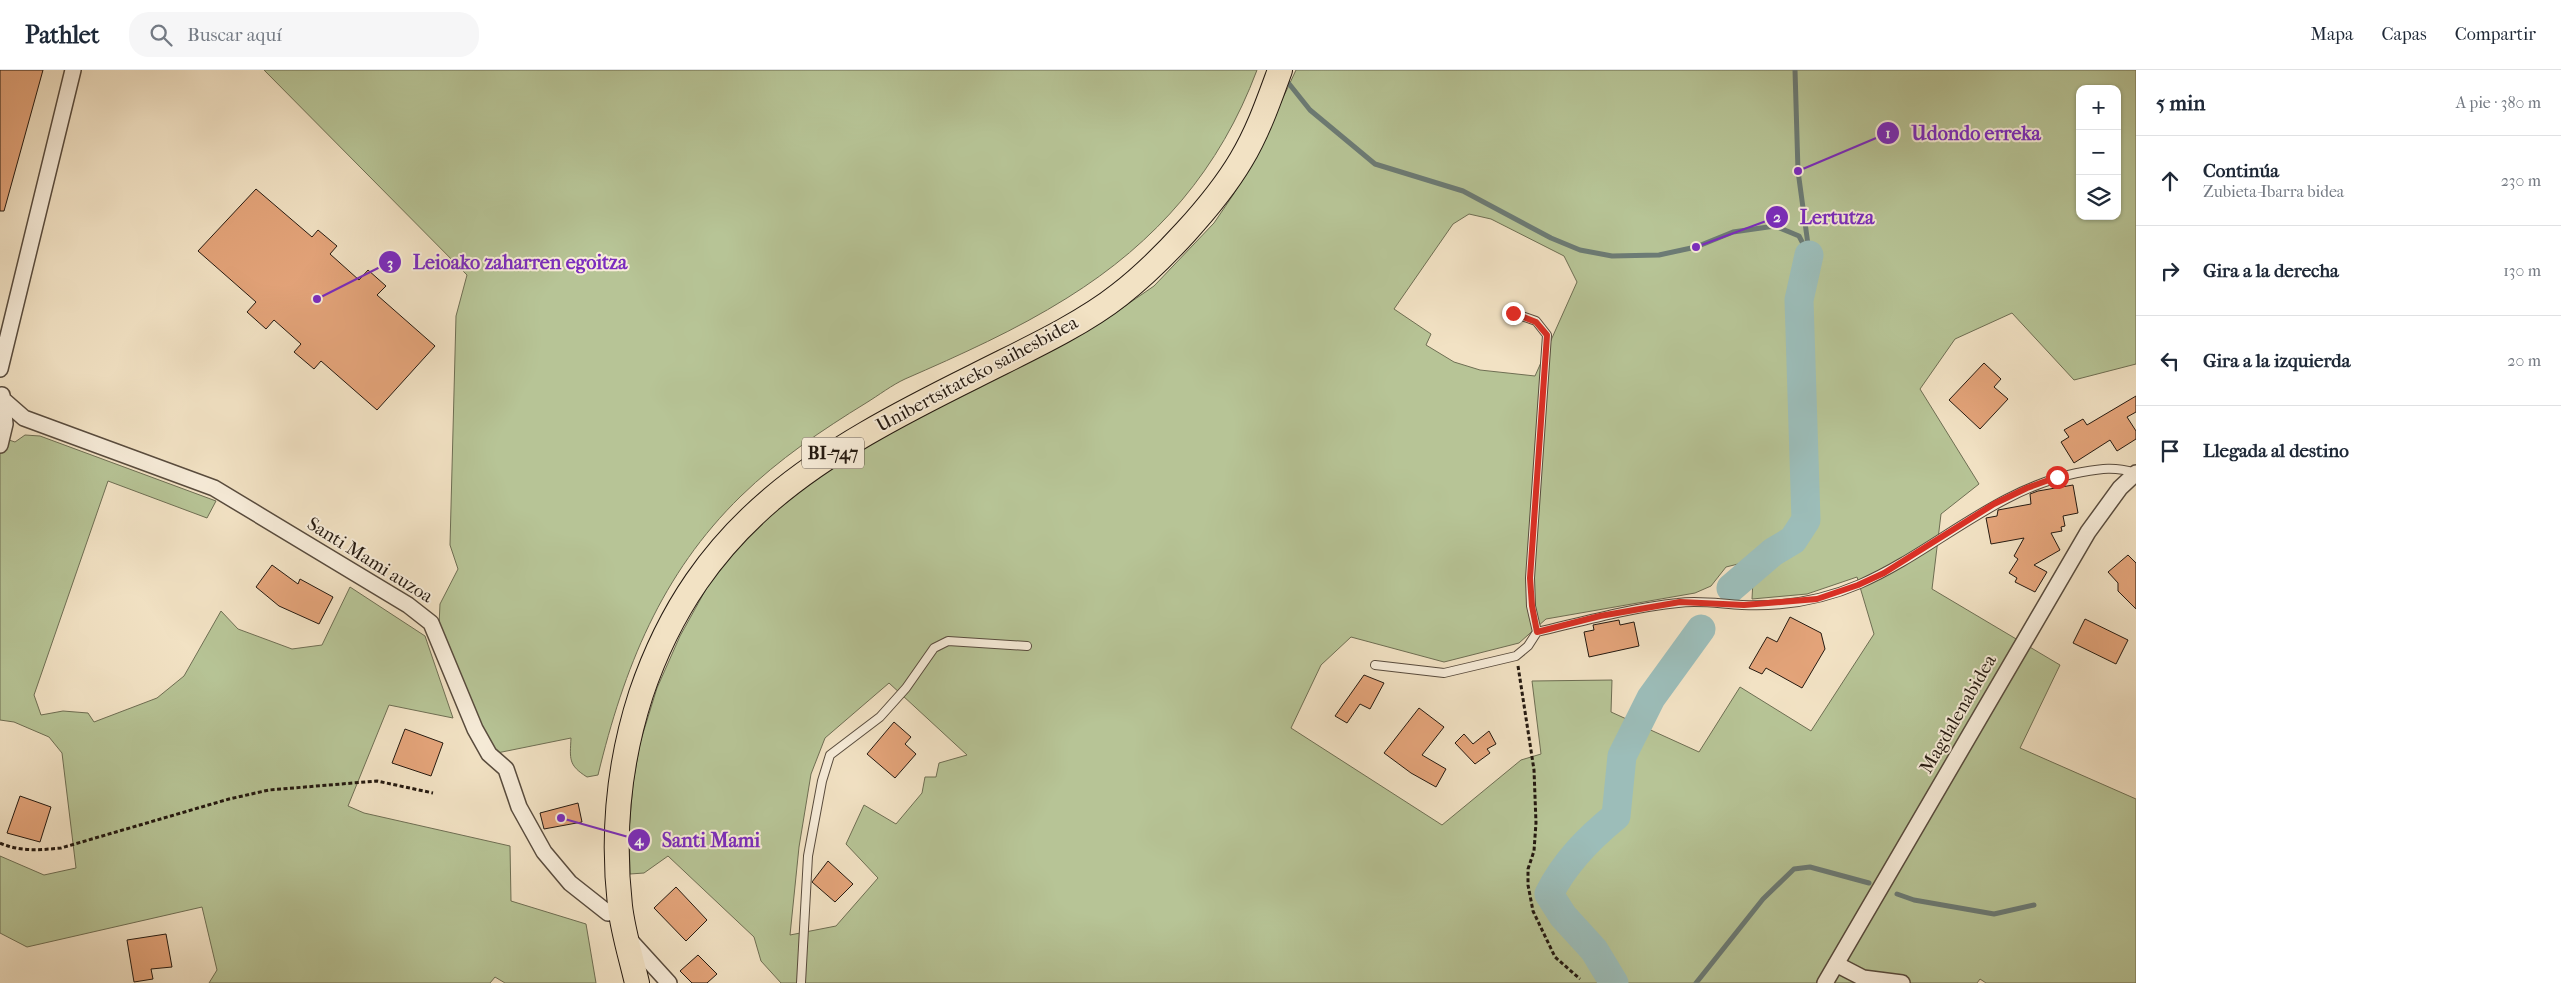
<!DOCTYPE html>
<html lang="es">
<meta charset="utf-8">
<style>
body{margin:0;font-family:"IM FELL French Canon",serif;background:#f6f6f7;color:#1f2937}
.controls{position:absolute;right:15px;top:15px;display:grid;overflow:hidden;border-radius:10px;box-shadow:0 1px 4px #0004}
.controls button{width:45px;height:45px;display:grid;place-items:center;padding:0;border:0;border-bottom:1px solid #e0e1e3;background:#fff;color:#1f2937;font:25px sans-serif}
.stop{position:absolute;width:15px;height:15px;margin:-11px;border:4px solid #d93025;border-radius:50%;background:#fff}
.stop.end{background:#d93025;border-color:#fff;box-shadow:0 1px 5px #0008}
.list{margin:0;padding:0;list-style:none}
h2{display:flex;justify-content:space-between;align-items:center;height:65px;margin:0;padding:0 20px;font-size:21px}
h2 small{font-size:16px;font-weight:400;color:#747a83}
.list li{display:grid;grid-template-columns:32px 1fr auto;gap:15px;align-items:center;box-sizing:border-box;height:90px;padding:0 20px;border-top:1px solid #e0e1e3}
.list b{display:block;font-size:19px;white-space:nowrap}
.list p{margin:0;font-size:16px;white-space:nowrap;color:#747a83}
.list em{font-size:16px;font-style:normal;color:#747a83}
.icon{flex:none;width:28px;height:28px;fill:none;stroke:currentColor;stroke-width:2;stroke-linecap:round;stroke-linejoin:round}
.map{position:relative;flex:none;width:2136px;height:913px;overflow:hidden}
header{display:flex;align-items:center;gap:30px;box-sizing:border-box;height:70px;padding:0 25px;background:#fff;border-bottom:1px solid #e0e1e3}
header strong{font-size:24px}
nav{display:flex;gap:28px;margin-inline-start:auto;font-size:18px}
.search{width:350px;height:45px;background:#f6f6f7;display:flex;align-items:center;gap:12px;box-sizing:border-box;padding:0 18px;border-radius:20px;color:#747a83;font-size:19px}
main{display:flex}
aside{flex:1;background:#fff}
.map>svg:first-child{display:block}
.green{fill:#b7c496;stroke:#6e6e53;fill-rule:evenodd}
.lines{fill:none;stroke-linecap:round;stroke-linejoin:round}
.stream{stroke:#6c7b75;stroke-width:5}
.river{stroke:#9cbdb9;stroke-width:29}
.building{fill:#e4a47a;stroke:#241910}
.lane-casing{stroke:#584b3d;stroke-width:10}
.street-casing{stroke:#584b3d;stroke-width:18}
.primary-casing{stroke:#241910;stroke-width:26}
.path{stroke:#241910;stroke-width:3;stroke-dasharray:4 2.5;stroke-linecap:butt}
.lane{stroke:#f7ecd9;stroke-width:8}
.street{stroke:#f7ecd9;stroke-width:15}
.primary{stroke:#f2e2c4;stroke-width:24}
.route{stroke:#d93025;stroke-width:6}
.labels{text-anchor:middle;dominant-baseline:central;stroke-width:4;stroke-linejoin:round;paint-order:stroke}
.shield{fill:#f7ecd9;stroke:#63584c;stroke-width:1}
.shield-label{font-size:18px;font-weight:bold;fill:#241910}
.street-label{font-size:19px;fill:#241910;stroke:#f7ecd9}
.leader{fill:none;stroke:#7b2cbf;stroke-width:2}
.callout-dot{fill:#7b2cbf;stroke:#f7ecd9;stroke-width:2}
.mark-label{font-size:15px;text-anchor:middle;font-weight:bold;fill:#fff}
.callout-label{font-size:20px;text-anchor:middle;font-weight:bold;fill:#7b2cbf;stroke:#f7ecd9;stroke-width:4;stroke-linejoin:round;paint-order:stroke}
</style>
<header>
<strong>Pathlet</strong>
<div class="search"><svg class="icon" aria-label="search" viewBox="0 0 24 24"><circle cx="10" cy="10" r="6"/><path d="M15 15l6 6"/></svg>Buscar aquí</div>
<nav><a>Mapa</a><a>Capas</a><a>Compartir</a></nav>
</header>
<main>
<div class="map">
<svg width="2136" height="913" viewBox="0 0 2136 913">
<rect width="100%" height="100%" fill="#f2e2c4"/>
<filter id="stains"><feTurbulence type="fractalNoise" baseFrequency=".004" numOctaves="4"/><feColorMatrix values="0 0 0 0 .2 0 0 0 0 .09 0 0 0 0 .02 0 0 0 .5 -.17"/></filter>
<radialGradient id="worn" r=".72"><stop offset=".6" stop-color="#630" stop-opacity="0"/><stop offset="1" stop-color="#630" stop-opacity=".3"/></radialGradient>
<path class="green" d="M264,0H1257C1220,99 1157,172 1067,228C1016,260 960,285 905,309C892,315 879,325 866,333C822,360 779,389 741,426C661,504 624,598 598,705L587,707C568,695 570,689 571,668L497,683L488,671L439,555L440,534L458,499L450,475L456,246L467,205Z
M1296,0H2136V294L2074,310L2012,243L1955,269L1920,319L1979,414L1941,444L1932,519L2060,595L2020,678L2136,729V913H1986L1980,909L1977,913H781L761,891L754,867L668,786L644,803L630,804L629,760L633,713L640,673L657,618L680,566L710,512L755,456L781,429L897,357L1057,278L1112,245L1154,216L1214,153L1233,125L1253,92ZM2080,19H2117V146H2080ZM1469,144L1491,149L1564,186L1577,212L1535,306L1480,300L1454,292L1426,275L1431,264L1394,239L1453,154ZM1746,492L1753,510L1752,529L1807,524L1857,507L1874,564L1811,661L1740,617L1699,682L1611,642L1612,610L1532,611L1541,684L1521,690L1442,755L1291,658L1321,595L1351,567L1444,592L1519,573L1546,549L1695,523L1711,516L1726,497ZM889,613L967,685L939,693L936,707H925L922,723L896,754L864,735L846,774L878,808L836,856L790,865L799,777L811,704L825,668Z
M25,365L40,366L216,431L207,448L108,411L34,625L41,645L63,641L88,643L94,652L157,628L184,606L221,541L238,559L292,579L322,575L350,517L425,566L453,648L389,635L348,736L364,743L510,776L511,831L586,854L596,913H505L495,907L490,913H209L217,900L202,837L27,877L0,863V786L44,805L76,798L62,683L49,667L14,652L0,650V367L15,372Z"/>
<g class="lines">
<path class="stream" d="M1795,0L1798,101L1809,182
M1286,10L1310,40L1375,94L1463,121L1551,168L1580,180L1612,186L1659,185L1696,177L1733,162L1775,156L1799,166L1809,185
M1897,824L1914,830L1994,844L2034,835
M1696,913L1763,829L1794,799L1810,797L1869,813"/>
<path class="river" d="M1731,518L1773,482L1793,470L1806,450L1799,230L1809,185
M1614,913L1594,880L1563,846L1549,824C1565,792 1589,768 1616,746L1622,686L1651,628L1701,559"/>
</g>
<path class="building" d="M0,0H43L4,141H0Z
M256,119L312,167L318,160L337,176L330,184L359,210L368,200L386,216L377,225L435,276L377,340L321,291L314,299L294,282L301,274L274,250L266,259L247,242L256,232L198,181Z
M1984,293L2001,309L1994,317L2008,329L1980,359L1949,330Z
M2136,326V342L2127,347L2136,361V369L2117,381L2110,370L2074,393L2061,372L2069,367L2064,360L2083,349L2087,355Z
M2073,415L2078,443L2063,446L2065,456L2061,457L2062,461L2051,463L2060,480L2034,495L2047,502L2035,522L2015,512L2017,508L2009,503L2018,489L2014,486L2024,468L1991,474L1986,448L1997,446L1998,440L2031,434L2030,424L2038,421Z
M2128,485L2136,493V539L2118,521V513L2108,502Z
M272,495L298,514L300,509L333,527L319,554L279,536L256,517Z
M1790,547L1821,563L1825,579L1802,618L1766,598L1762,604L1749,598L1767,567L1777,572Z
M2085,549L2128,570L2116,594L2073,573Z
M1619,550L1620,555L1634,552L1639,576L1589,587L1584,562L1594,560L1593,555Z
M1364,605L1384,613L1370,639L1360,634L1347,653L1335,646Z
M1419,638L1444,657L1422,685L1446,699L1436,717L1411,703L1384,683Z
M894,652L911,667L905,674L916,684L895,708L867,684Z
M405,659L443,673L431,706L392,693Z
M1489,661L1496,674L1487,679L1490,683L1475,694L1455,673L1464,664L1473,674Z
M20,726L51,737L40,772L7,763Z
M578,733L582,752L544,759L540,743Z
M828,791L853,814L835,832L812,812Z
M676,817L707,850L686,871L654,838Z
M166,864L172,897L151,899L153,909L134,912L127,870Z
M698,885L717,904L707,913H692L680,901Z"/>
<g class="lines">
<g class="lane-casing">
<path id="lane" d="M1513,243L1536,251L1547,265L1530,508L1531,536L1537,562
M1375,595L1444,603L1516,586L1528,576L1537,562C1584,551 1630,538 1678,533C1699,530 1721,534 1742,535C1781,537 1823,530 1860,514C1935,481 1994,420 2077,403C2100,399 2113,396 2136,403
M801,913L808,786L822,711L830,685L880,647L906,618L934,578L948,571L1027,576"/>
</g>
<g class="street-casing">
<path id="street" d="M0,299L73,0
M0,327L24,348L214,418L408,535L431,553L475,659L489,684L506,699L519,737L544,782L570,813L608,843
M0,375L5,354L2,325
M628,868L669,913
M1836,894L1863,908L1902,913
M1825,913L2088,462L2120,418L2136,403"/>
</g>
<g class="primary-casing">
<path id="primary" d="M637,913C631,887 623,862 620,836C612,765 619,692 641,624C700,450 820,383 975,306C1020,283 1080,256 1119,225C1159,194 1215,134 1241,90C1258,62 1269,30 1280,0"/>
</g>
<path class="path" d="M1518,596L1534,700L1536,753L1534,781L1528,799V815L1533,841L1555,887L1580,909
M0,773C20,782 40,780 61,778L229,729L269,720L377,711L433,723"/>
<use href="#lane" class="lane"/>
<use href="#street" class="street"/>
<use href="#primary" class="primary"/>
</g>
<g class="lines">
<path class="route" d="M1513,243L1536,252L1547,265L1530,508L1532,536L1537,562L1600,546L1680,532L1744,535L1817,529L1858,515L1884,503L1994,434L2027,418L2057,407"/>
</g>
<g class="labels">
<rect class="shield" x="802" y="367.5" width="62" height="31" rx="4"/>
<g class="shield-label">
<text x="833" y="383">BI-747</text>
</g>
<g class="street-label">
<text transform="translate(977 304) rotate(-28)">Unibertsitateko saihesbidea</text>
<text transform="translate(370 490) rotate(32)">Santi Mami auzoa</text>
<text transform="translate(1958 644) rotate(-60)">Magdalenabidea</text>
</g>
</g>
<path class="leader" d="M1798 101L1888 63M1696 177L1777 147M317 229L390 192M561 748L639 770"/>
<g class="callout-dot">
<circle cx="1798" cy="101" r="5"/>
<circle cx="1696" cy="177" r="5"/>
<circle cx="317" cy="229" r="5"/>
<circle cx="561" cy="748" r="5"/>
<circle cx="1888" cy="63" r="12"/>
<circle cx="1777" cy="147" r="12"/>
<circle cx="390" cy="192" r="12"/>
<circle cx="639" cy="770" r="12"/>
</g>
<g class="mark-label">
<text x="1888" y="68">1</text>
<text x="1777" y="152">2</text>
<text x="390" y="198">3</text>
<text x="639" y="775">4</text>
</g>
<g class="callout-label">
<text x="1976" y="70">Udondo erreka</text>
<text x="1837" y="154">Lertutza</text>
<text x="520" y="199">Leioako zaharren egoitza</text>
<text x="711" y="777">Santi Mami</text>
</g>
<rect width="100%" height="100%" filter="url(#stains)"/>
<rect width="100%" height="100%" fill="url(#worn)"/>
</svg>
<div class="controls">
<button>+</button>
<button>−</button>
<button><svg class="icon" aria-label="layers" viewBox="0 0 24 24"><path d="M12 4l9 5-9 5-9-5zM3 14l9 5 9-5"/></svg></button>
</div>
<div class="stop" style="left:2057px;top:407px"></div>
<div class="stop end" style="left:1513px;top:243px"></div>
</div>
<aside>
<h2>5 min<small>A pie · 380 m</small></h2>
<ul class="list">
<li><svg class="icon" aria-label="ahead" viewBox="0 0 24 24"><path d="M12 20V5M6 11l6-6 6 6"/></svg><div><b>Continúa</b><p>Zubieta-Ibarra bidea</p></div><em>230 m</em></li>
<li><svg class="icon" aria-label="right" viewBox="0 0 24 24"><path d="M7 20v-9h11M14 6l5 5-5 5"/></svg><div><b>Gira a la derecha</b></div><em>130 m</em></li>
<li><svg class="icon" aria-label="left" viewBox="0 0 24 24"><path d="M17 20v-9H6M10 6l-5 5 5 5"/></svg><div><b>Gira a la izquierda</b></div><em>20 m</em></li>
<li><svg class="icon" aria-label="arrive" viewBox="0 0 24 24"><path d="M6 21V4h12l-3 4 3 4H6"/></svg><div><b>Llegada al destino</b></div></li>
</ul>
</aside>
</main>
